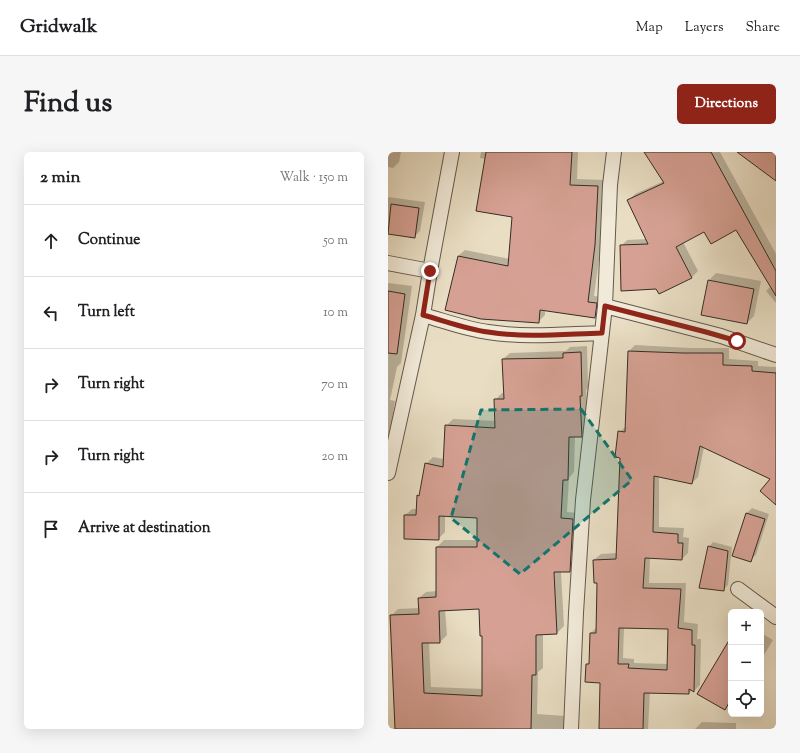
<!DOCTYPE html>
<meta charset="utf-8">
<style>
body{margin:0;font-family:"Sorts Mill Goudy",serif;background:#f6f6f6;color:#202124}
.controls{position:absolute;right:12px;bottom:12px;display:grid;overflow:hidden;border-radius:6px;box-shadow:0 4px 16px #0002}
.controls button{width:36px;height:36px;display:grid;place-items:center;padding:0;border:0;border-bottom:1px solid #e0e0e0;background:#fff;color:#202124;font:20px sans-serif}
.stop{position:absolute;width:12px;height:12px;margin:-9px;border:3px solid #8f2418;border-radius:50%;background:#fff}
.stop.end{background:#8f2418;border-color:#fff;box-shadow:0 1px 4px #0008}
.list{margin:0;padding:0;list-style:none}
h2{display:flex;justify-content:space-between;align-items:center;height:52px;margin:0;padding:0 16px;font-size:17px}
h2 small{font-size:13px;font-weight:400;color:#757577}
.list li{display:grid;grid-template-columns:26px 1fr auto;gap:12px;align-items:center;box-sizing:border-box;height:72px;padding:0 16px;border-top:1px solid #e0e0e0}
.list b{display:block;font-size:15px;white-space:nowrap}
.list em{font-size:13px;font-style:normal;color:#757577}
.icon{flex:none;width:22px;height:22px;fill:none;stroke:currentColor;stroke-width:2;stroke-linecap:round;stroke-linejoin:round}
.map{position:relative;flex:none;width:388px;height:577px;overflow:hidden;border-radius:6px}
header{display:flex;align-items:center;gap:24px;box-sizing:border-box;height:56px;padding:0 20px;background:#fff;border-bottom:1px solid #e0e0e0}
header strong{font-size:19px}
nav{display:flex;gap:22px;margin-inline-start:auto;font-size:14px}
.intro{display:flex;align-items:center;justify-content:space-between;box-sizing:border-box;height:96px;padding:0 24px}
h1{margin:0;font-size:28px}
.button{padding:10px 18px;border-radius:6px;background:#8f2418;color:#fff;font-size:14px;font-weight:700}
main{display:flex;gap:24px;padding:0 24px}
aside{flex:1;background:#fff;border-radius:6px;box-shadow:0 4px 16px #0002}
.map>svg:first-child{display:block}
.shadow{fill:#0003;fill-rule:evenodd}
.building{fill:#d6a194;stroke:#362d24;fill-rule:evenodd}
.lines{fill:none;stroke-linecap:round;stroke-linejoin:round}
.street-casing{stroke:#63594c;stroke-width:16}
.street{stroke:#f1ead9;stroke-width:14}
.route{stroke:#8f2418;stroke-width:5}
.marked{fill:#0f766e;fill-opacity:0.2;stroke:#0f766e;stroke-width:3;stroke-dasharray:8 5;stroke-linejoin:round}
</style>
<header>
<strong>Gridwalk</strong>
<nav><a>Map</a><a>Layers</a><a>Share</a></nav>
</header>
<div class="intro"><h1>Find us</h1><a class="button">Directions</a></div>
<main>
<aside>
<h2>2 min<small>Walk · 150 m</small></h2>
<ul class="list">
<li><svg class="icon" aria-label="ahead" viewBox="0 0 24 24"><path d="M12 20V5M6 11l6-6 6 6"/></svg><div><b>Continue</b></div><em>50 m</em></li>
<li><svg class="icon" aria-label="left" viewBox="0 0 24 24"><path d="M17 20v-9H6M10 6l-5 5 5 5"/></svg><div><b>Turn left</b></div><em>10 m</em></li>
<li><svg class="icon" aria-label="right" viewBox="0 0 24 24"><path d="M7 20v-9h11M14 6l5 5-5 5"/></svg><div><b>Turn right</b></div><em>70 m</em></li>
<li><svg class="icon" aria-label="right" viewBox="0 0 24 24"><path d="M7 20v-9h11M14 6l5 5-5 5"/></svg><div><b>Turn right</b></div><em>20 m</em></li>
<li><svg class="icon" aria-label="arrive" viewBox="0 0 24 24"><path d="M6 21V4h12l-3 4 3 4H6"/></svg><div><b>Arrive at destination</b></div></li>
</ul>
</aside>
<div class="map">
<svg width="388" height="577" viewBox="0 0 388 577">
<rect width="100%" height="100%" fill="#e9dec4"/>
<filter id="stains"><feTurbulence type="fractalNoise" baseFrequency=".005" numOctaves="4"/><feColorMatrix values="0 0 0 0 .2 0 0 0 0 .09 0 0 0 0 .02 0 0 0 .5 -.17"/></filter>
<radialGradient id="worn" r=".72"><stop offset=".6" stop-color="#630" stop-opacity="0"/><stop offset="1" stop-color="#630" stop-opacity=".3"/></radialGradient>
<path class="shadow" d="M0,0H13L11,10L5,16L0,15Z
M93,0H190L189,27L216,28L214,86L206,144L215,145L213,158L207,165L157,158V163L150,170L70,104L77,98L122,107L125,65L98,7L92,6Z
M257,0H332L388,102V151L378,139L383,134L348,77L317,79L295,90L310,119L304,125L271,141L268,136L233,94L239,88L259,87L241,48L247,42L276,29Z
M0,45L37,50L32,79L26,85L0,81Z
M328,121L373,129L366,164L359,171L314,162L321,128Z
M0,131L24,134L13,211L9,215L2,248L7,249L4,268H8L0,290Z
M247,193L302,196H341V207L370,209V214L388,215V351L383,327L316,295L310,325L304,331L271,324V375L296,376L295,385L301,386L300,401L294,407L262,406L261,431H298L296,470L310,472L309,487H313L312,533L306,539L304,538L301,541L262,540L260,577H212L213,530L199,513L202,509L203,481L209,475L210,430L206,408L213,402L229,401L233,305L231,280L239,274L241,199ZM236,475L281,476L280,512L246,511V507L235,506Z
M199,194L200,236L198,238L200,278L193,284H187L186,320L181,326L179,360L191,361L188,413L182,420H173L176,474L169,481L155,482V516L150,520L149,562L177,564V577H8L3,464L10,457L32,456L31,446L38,440L49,439V395L56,388H90V365L57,364V380L50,387L17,363L24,357H29L30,344L32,342L38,312L45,305L56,307L58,274L65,267L108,269L107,248L114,241H116L115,207L122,201L178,199L182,195ZM92,456L95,483V537L43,535L41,490H52L59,483L57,458Z
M364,356L381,362L368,403L362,408L345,403L359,361Z
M325,390L344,395L340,433L335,438L321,395Z
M373,481L385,488L373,508Z
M314,570L348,571V577H307Z"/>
<path class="building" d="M98,0H184L182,33L210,34L207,93L200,150L209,151L207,166L152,158L151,171L93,167L57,158L70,104L120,114L124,65L88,59Z
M256,0H323L388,119V144L348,78L323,92L316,80L288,95L304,126L271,142L268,137L233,139L232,93L260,92L239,48L276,31Z
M349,0H388V29Z
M3,52L31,56L27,86L0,82Z
M320,128L366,137L359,172L313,163Z
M0,139L17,142L9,202L0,201Z
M240,199L295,201H335V213L364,214V219L388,221V353L372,339L382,327L312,294L304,332L266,324L265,380L290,382V391H295L294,408L257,406L255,436L293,437L290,476L304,478V493H307L306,540L301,537V542L256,541L255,577H211L212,531L197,530L198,512H201L202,481H208L209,431H206L205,408L228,407L232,306L227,305L230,279L237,280ZM231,476L280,477L279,518L240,516L241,512H230Z
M193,200L194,244H192L194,285H181L180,328H175L173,366L185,367L182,420H166L169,482L148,483V523H144L143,577H7L2,463L31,462L30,446L48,445V395H89V366L51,364V388L16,387V363H28L29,343L31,344L37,311L55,315L57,273L107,276L106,247H116L114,207L175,206V201ZM91,457L92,484H94V544L36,541L34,491H52L51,459Z
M358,361L377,367L363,410L344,404Z
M320,394L340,399L336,439L311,436Z
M343,485V547L337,558L309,542Z"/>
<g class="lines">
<g class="street-casing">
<path id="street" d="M0,111L42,119L35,163L0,321
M42,119L64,0
M217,154L333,184L388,203
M35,163C57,169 78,177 100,180C137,186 177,182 214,181
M350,437L388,465
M183,577L188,461L195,348L217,154L222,33L226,0"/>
</g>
<use href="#street" class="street"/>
</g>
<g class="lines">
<path class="route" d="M42,119L35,163C57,169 78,177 100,180C137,186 177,182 214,181L217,154L318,180L349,189"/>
</g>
<path class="marked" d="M193,257L244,328L132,422L63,366L93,258Z"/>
<rect width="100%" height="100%" filter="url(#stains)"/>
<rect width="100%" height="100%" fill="url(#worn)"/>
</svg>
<div class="controls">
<button>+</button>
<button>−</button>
<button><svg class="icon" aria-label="locate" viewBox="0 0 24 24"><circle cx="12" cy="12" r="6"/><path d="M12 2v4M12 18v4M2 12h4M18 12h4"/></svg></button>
</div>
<div class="stop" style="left:349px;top:189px"></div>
<div class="stop end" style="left:42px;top:119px"></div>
</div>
</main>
